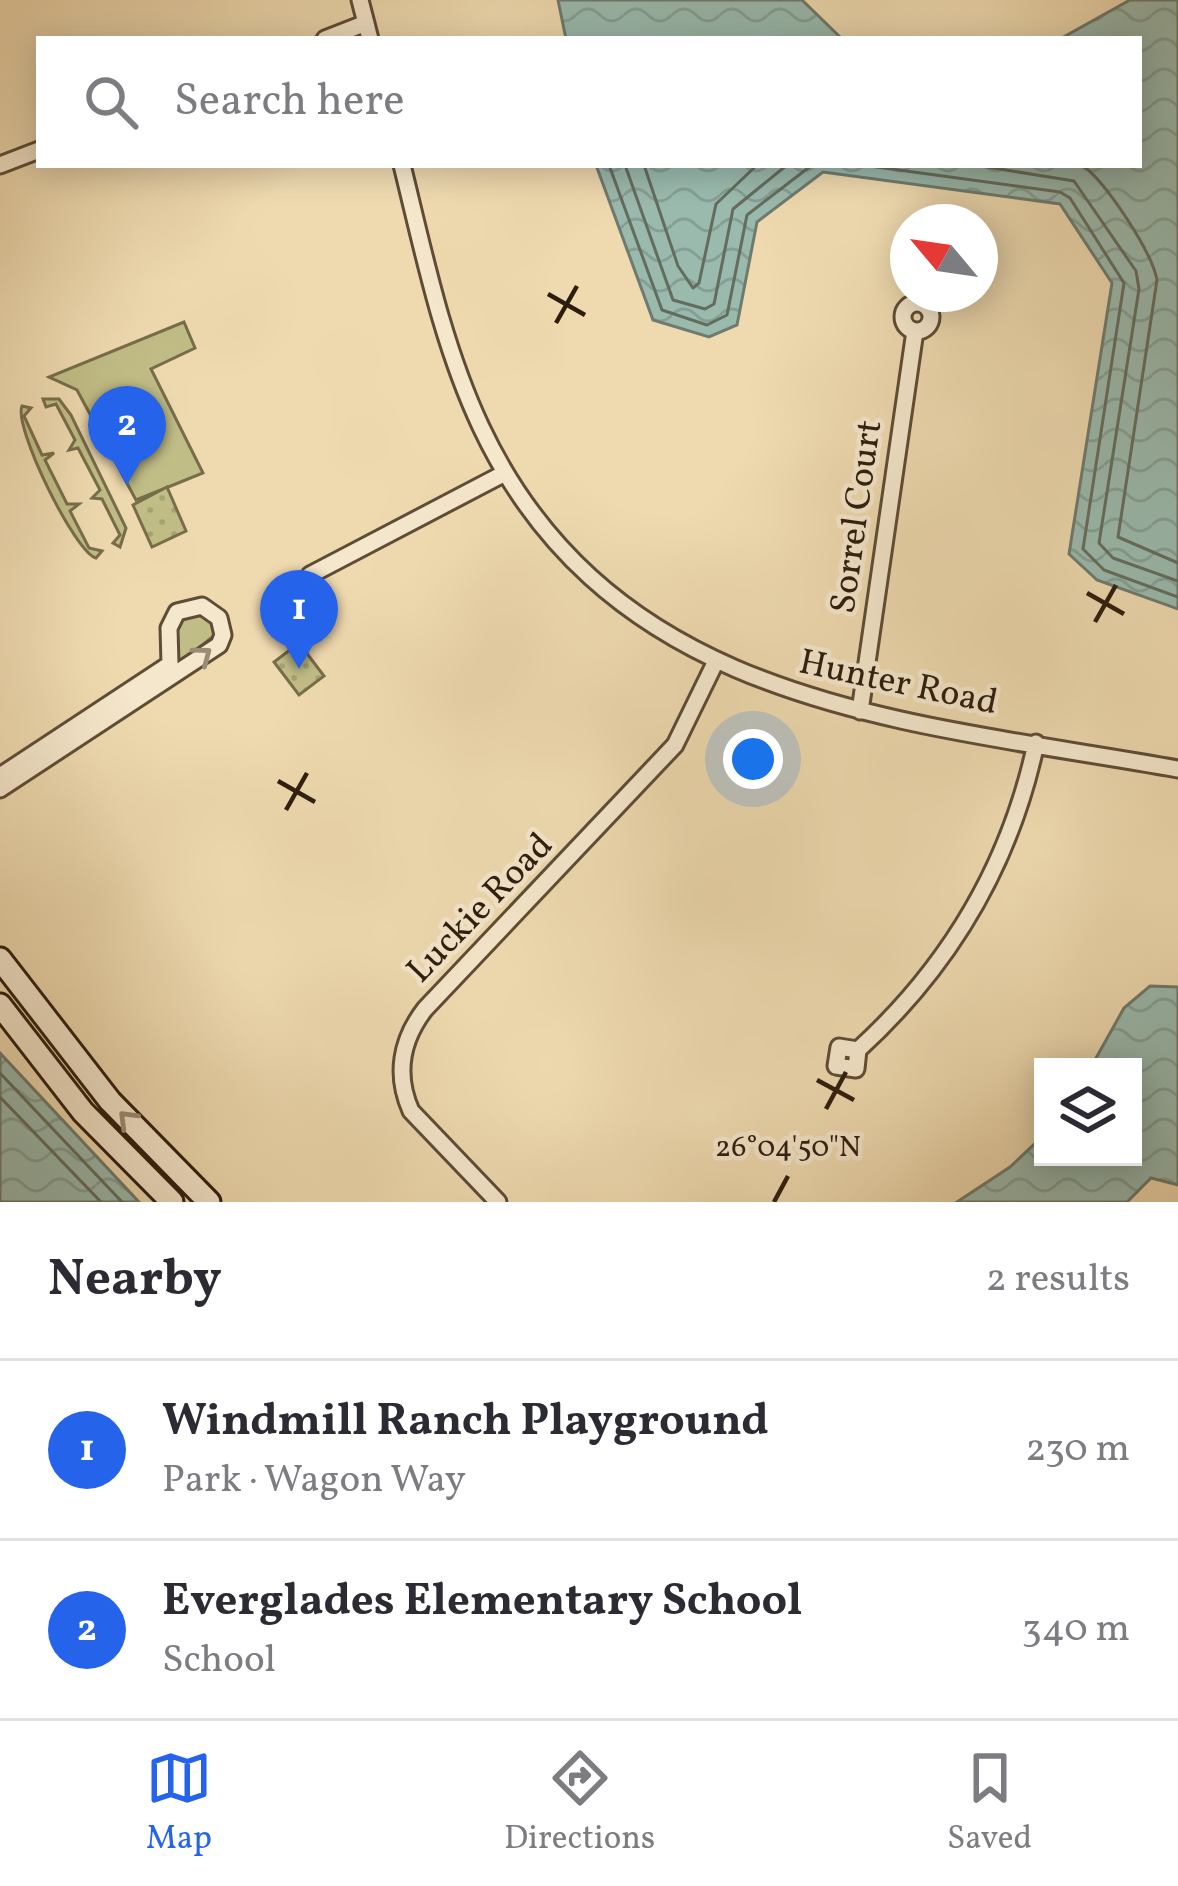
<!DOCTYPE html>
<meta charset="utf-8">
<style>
body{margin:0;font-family:Vollkorn,serif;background:#f7f7f7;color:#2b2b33}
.controls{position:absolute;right:36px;bottom:36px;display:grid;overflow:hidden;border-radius:0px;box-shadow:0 6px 30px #0003}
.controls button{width:108px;height:108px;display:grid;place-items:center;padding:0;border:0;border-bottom:3px solid #e1e1e2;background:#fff;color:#2b2b33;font:60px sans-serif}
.compass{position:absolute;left:890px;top:204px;width:108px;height:108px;border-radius:50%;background:#fff;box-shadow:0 6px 30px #0003;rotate:299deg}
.you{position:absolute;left:753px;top:759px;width:42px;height:42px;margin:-30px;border:9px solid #fff;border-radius:50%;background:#1a73e8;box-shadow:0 0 0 18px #1a73e833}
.badge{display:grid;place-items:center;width:78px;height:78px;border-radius:50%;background:#2563eb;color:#fff;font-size:39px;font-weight:700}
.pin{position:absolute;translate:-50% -99px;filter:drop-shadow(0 3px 6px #0008)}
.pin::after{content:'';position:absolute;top:63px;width:42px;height:36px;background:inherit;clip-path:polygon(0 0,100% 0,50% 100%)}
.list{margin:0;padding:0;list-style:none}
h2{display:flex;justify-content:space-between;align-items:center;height:156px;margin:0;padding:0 48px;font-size:51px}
h2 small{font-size:39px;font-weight:400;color:#7c7c81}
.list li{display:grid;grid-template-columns:78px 1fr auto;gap:36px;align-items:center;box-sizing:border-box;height:180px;padding:0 48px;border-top:3px solid #e1e1e2}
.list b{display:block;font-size:45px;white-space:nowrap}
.list p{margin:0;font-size:39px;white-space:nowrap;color:#7c7c81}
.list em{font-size:39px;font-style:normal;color:#7c7c81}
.icon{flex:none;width:66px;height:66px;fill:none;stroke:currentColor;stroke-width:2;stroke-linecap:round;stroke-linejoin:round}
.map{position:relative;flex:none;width:1178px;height:1202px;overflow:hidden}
.search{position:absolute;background:#fff;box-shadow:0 6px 30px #0003;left:36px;right:36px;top:36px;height:132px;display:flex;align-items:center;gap:30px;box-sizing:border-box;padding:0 42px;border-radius:0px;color:#7c7c81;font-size:45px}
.sheet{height:516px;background:#fff}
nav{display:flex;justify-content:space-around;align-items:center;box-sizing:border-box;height:168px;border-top:3px solid #e1e1e2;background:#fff;font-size:33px;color:#7c7c81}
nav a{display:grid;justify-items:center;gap:6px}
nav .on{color:#2563eb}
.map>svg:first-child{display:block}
.grass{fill:#c1bd86;stroke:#776d4a;stroke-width:3}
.park{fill:url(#park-dots);stroke:#776d4a;stroke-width:3}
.water{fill:url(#water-waves);stroke:#6e7b6e;stroke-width:3}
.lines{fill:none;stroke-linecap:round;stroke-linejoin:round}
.shore{stroke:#646c5e;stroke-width:3}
.minor-casing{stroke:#5e4c36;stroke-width:21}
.secondary-casing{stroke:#2d1d0e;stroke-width:27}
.minor{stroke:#f5e7cc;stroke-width:15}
.secondary{stroke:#f5e7cc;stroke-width:21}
.oneway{stroke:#9b8c76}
.ticks{fill:none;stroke:#2d1d0e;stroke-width:4.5}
.labels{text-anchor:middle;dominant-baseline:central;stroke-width:9;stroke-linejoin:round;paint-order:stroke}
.street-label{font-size:36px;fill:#2d1d0e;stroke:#f5e7cc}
.ticks-label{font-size:30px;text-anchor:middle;fill:#2d1d0e;stroke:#f5e7cc;stroke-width:9;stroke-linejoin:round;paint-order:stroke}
</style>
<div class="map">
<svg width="1178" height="1202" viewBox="0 0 1178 1202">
<defs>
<pattern id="park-dots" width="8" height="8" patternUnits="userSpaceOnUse" patternTransform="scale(3)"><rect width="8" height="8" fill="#c1bd86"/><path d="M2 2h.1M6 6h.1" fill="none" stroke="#a6a272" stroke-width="1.8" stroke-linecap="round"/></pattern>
<pattern id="water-waves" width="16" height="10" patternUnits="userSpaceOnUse" patternTransform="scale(3)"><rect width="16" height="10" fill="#9abaae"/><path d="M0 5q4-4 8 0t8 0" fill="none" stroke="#859f94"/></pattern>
</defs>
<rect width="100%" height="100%" fill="#efdab0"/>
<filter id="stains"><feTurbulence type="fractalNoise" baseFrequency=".00167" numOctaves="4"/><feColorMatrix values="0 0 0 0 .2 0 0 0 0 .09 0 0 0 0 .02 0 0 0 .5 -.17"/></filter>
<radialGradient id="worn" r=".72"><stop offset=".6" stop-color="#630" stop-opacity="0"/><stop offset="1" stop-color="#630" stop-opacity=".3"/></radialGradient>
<path class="grass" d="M184,322L195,348L151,369L203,473L136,500L77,390L49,377Z
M43,399H59L71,415L126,528L120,547L113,543L120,535L102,499L92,498L100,490L78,448L69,450L75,440L56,404L46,407Z
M22,406L31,408L24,416L42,455L54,453L45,460L67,504H79L70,511L89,548L102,551L96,558C75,553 13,426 22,406Z
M194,610L211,617L216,634L178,665L177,620Z"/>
<path class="park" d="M167,487L186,531L152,547L133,505Z
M299,643L324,676L299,695L274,662Z"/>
<path class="water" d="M558,0H802L842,39H566Z
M1130,0H1178V609L1097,580L1069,554L1112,283L1060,204L823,172L757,222L737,325L709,337L653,320L596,165H1139V39H1060Z
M1150,986L1178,987V1185L1151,1178L1127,1202H957L1010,1167L1043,1136V1157H1133V1067H1091L1124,1008Z
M0,1053L139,1202H0Z"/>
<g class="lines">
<path class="shore" d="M609,165L662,310L707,325L727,315L747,215L812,165
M625,165L673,300L705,309L714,304L733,209L787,165
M644,165L678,266L693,288L699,283L716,204L757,165
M862,165L1060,192L1070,198L1124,283L1083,549L1104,570L1178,597
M975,165L1074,181L1136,271L1139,289L1099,543L1113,558L1178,581
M1082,165C1106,182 1152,252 1157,280L1118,537L1178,563
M0,1073L122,1202
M0,1097L101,1202"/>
<g class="minor-casing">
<path id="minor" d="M360,0L370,39
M325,39L366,23
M0,165L39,150
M402,165C424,254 442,344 481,427C614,709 911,721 1178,769
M903 317a14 14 0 1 1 28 0a14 14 0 1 1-28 0Z
M310,575L505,473
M860,711L915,331
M0,776L170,664L169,628L177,612L202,606L219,618L223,635L219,645L0,789
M858,1050L839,1047L836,1066L856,1069L858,1050C950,966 1010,865 1036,743
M498,1202L411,1111C395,1075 401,1040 425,1009L675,745L716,661"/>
</g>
<g class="secondary-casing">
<path id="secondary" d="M0,959L110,1101L209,1202
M0,1005L83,1112L172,1202"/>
</g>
<use href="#minor" class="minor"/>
<use href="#secondary" class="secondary"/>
</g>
<defs><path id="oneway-chevron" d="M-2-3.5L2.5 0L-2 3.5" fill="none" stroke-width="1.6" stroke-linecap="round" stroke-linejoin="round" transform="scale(3)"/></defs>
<g class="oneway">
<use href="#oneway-chevron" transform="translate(203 655) rotate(-37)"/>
<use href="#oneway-chevron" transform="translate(127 1119) rotate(-135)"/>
</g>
<path class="ticks" d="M548,294L585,315M556,323L577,286M1087,593L1124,614M1095,622L1116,585M278,781L315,802M286,810L307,773M817,1080L854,1100M826,1109L846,1072M774,1202L788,1176"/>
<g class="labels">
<g class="street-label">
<text transform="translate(858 517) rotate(-82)">Sorrel Court</text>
<text transform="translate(898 684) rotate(12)">Hunter Road</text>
<text transform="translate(481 909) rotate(-46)">Luckie Road</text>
</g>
</g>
<g class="ticks-label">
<text x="788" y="1156">26°04'50"N</text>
</g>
<rect width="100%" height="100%" filter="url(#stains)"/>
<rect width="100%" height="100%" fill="url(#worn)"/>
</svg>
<div class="controls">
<button><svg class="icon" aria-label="layers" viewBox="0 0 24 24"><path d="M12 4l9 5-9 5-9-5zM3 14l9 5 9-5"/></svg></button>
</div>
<svg class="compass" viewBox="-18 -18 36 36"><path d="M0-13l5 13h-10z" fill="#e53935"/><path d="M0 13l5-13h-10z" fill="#7c7c81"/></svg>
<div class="you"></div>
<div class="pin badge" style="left:299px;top:669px">1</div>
<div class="pin badge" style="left:127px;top:485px">2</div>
<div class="search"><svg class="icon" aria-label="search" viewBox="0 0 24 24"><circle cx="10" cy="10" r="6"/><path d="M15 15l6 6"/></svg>Search here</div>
</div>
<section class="sheet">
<h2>Nearby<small>2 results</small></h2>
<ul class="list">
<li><span class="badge">1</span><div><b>Windmill Ranch Playground</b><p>Park · Wagon Way</p></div><em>230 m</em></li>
<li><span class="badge">2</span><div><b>Everglades Elementary School</b><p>School</p></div><em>340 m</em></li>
</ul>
</section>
<nav>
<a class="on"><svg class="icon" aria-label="map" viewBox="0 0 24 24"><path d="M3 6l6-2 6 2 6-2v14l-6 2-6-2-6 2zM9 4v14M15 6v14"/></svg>Map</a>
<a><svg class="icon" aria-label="directions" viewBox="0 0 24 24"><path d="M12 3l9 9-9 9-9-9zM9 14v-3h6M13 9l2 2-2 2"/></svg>Directions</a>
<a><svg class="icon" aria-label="saved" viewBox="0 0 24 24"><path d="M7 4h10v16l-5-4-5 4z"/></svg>Saved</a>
</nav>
